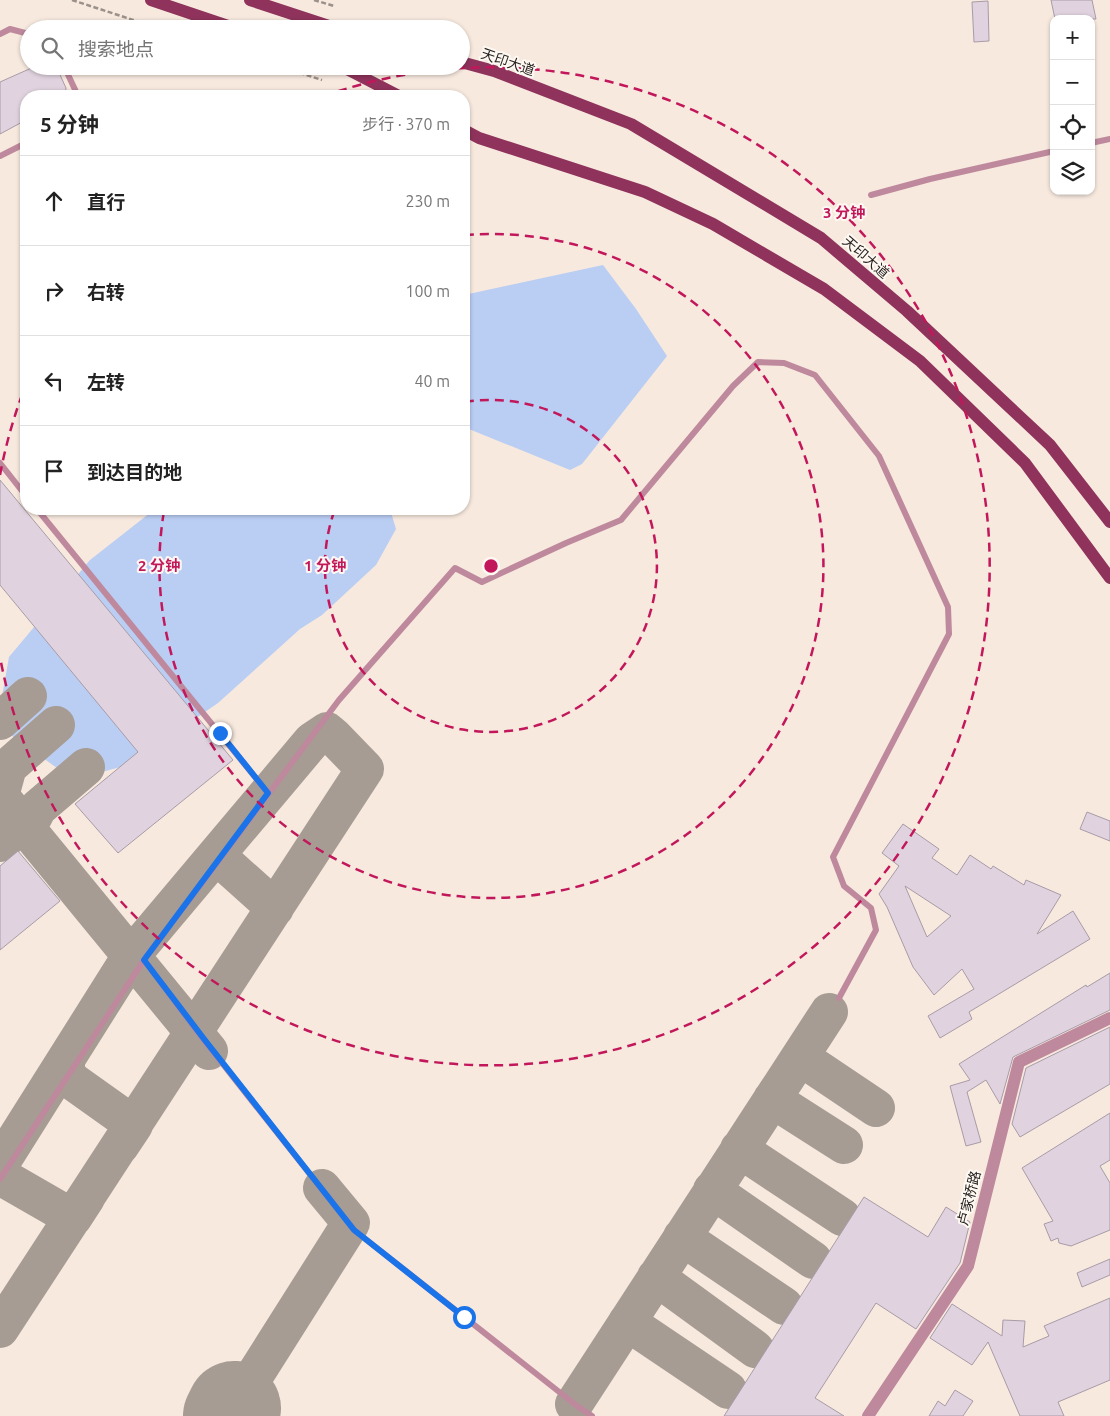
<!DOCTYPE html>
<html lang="zh">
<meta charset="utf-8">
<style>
body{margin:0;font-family:Ubuntu,"Noto Sans SC",sans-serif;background:#f2f2f2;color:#222}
.controls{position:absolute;right:15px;top:15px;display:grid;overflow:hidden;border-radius:10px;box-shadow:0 1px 4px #0004}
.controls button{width:45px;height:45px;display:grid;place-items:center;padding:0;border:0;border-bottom:1px solid #e0e0e0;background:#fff;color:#222;font:25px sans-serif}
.stop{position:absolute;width:15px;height:15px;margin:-11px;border:4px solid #1a73e8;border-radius:50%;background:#fff}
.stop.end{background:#1a73e8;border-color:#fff;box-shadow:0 1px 5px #0008}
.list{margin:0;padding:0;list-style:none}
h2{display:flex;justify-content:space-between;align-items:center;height:65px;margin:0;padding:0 20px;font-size:21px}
h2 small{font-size:16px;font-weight:400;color:#767676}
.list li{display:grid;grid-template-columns:32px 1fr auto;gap:15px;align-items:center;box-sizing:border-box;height:90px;padding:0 20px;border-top:1px solid #e0e0e0}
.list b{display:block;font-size:19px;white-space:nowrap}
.list em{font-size:16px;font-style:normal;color:#767676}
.icon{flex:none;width:28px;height:28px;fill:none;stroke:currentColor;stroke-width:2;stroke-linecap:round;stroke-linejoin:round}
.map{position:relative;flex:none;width:1110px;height:1416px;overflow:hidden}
.search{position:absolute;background:#fff;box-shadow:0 1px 4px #0004;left:20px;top:20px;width:450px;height:55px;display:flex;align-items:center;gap:12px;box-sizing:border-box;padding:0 18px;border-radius:28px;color:#767676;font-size:19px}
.panel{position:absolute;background:#fff;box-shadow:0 1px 4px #0004;left:20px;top:90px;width:450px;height:425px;border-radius:20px}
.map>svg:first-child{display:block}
.water{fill:#bacdf3}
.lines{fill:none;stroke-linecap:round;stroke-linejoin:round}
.taxiway{stroke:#a69c93;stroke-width:38}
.runway{stroke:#a69c93;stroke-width:94}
.building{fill:#e0d3df;stroke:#a89ba7;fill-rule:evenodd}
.path{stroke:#9b9189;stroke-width:2.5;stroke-dasharray:5 2.5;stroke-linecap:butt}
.lane{stroke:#bf899d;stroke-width:6}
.street{stroke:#bf899d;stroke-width:12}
.primary{stroke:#8f335c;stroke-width:12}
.route{stroke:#1a73e8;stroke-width:6}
.ring{fill:none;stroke:#c2185b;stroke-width:2.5;stroke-dasharray:9 6}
.labels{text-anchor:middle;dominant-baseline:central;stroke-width:4;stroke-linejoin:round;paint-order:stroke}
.street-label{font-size:14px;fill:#241f1b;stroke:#fef8f3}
.centre{fill:#c2185b;stroke:#fef8f3;stroke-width:2.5}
.ring-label{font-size:15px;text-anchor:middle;font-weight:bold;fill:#c2185b;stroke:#fef8f3;stroke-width:4;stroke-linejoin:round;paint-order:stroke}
</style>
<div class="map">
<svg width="1110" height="1416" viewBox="0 0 1110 1416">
<rect width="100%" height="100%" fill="#f7e9de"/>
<path class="water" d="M603,265L636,309L667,356L582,464L570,470L464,427V295Z
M155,509H390L396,529L376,565L322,615L300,629L218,703L128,765L83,777L57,768L12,736L0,708L9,657L90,560Z"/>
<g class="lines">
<path class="taxiway" d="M0,721L28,696
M0,796L209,1051
M0,796L8,767L56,725
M0,843L14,831L27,829L38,808L86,767
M216,855L275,908
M800,1057L876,1108
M65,1062L68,1078L134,1125L120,1146
M772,1099L844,1145
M739,1149L842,1217
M0,1164L131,956L312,741L327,731L333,736L365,769L0,1329
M0,1164L3,1175L7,1180L73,1218L86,1198
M712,1190L813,1260
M682,1237L784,1306
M656,1277L755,1349
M627,1322L728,1390
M574,1404L829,1012
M234,1408L351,1223L322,1188"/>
<path class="runway" d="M230,1416L234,1408"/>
</g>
<path class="building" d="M1051,0H1092L1096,19H1055Z
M988,1L989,41L974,42L972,2Z
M36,66H56L66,88L65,96H26V120L0,134V82Z
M0,480L233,760L118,853L75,804L138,752L0,585Z
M1087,812L1110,821V841L1080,829Z
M903,824L939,849L932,858L957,875L970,855L991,869L993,866L1024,885L1026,880L1061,895L1037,934L1073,911L1090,939L969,1012L972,1019L940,1038L928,1016L974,989L962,969L934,995L913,967L887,907L879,894L899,866L882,853ZM905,886L951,916L927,937Z
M18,851L60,901L0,950V866Z
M1110,973V1010L1013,1057L1000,1104L986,1080L967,1092L981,1142L966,1146L950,1086L970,1080L959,1064L1086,985L1087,987Z
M1110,1027V1084L1020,1137L1012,1124L1026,1068Z
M1110,1113V1160L1100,1166L1110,1183V1230L1071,1246L1059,1243L1058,1238L1051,1241L1044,1224L1053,1221L1022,1168Z
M864,1197L928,1237L946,1207L970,1222L960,1263L916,1329L876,1303L815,1398L844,1416H724Z
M1110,1259V1275L1082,1287L1077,1273Z
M1110,1298V1380L1058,1402L1064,1416H1020L988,1342L972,1365L930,1338L952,1304L1002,1336L1003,1320L1025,1321L1023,1347L1049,1336L1044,1326Z
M955,1390L973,1401L963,1416H929L938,1401L945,1406Z"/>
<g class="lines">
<path class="path" d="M72,0L161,29
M314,0L334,6
M278,66L322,80"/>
<path class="lane" d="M0,34L10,29L29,34
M64,66L78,96
M1091,143L1110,139
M0,156L26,143
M871,195L930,179L1054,151
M0,463L26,496
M37,509L268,793
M0,1179L144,960
M592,1416L577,1406L354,1230L203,1039L144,960L339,700L455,568L482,582L566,543L621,520L733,386L758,362L784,363L815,375L879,456L948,607L949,634L833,857L844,886L871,908L876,930L839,998"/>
<path class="street" d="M868,1416L968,1266L1019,1062L1110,1018"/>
<path class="primary" d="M151,0L237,29
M250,0L338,29
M461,62L494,71L631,124L821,238L907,311L1050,445L1110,522
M341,66L399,96
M464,130L479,138L645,192L713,224L824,289L920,361L1025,463L1110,578"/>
</g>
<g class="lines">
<path class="route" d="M220,733L268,793L144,960L204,1039L354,1230L464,1317"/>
</g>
<g class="ring">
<path d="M465 402A166 166 0 1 1 335 509"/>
<path d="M465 235A332 332 0 1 1 164 511"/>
<path d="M0 475A499 499 0 0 1 25 387M324 96A499 499 0 1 1 0 657"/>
</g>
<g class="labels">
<g class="street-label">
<text transform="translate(508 62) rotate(19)">天印大道</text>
<text transform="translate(866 257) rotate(41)">天印大道</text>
<text transform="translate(969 1198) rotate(-76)">卢家桥路</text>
</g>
</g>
<circle cx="491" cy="566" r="8" class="centre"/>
<g class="ring-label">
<text x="844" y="218">3 分钟</text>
<text x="325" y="571">1 分钟</text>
<text x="159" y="571">2 分钟</text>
</g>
</svg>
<div class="controls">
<button>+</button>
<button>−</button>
<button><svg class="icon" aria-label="locate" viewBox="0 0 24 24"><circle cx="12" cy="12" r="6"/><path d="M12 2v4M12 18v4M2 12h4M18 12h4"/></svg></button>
<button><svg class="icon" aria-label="layers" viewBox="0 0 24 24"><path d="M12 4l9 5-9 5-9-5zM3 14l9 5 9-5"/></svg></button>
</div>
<div class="stop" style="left:464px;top:1317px"></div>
<div class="stop end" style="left:220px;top:733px"></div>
<div class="search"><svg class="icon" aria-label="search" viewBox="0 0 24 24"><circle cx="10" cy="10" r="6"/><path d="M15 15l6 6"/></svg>搜索地点</div>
<section class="panel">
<h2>5 分钟<small>步行 · 370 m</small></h2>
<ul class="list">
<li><svg class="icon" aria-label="ahead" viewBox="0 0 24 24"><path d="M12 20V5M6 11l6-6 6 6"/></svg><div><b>直行</b></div><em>230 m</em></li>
<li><svg class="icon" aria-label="right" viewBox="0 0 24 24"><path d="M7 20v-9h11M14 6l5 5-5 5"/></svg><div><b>右转</b></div><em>100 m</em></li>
<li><svg class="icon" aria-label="left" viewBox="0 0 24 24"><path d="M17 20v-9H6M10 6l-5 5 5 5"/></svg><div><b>左转</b></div><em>40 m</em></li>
<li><svg class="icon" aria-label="arrive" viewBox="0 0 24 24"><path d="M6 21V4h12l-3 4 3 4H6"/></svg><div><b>到达目的地</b></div></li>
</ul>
</section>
</div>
